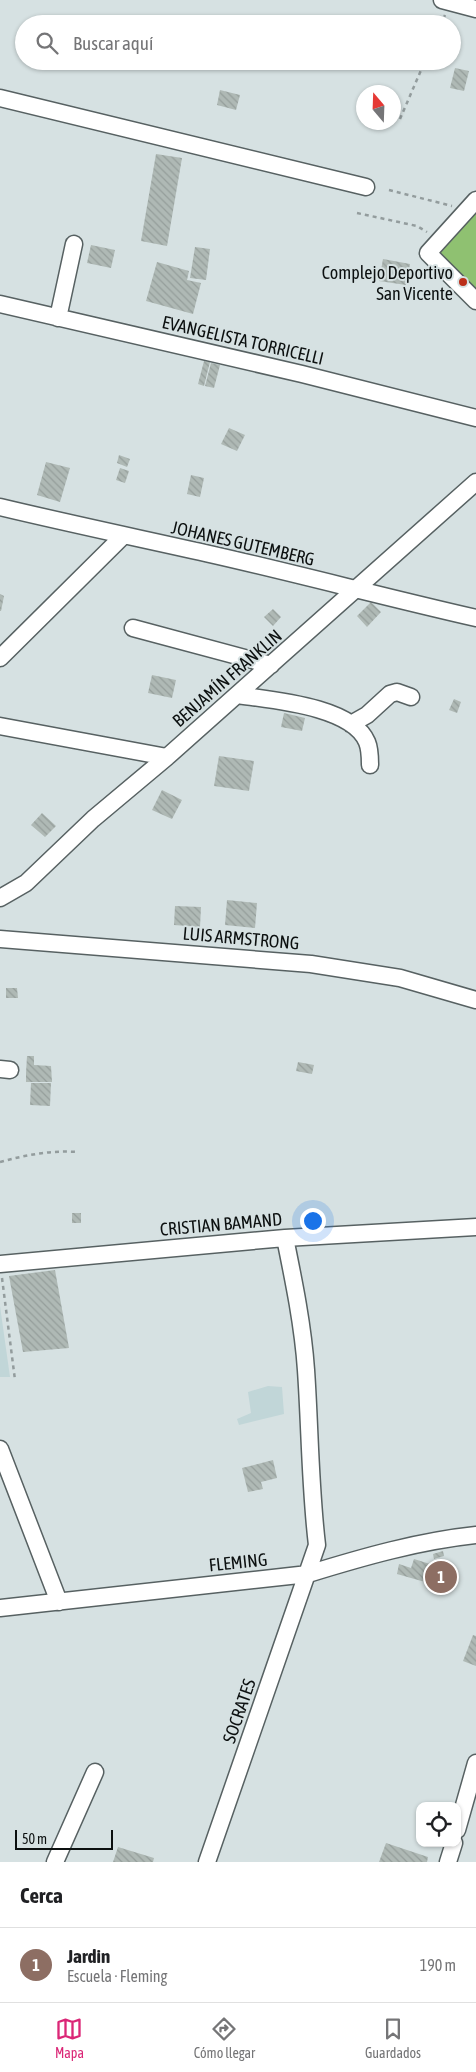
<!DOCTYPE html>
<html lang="es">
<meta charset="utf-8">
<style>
body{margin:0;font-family:"Asap Condensed",sans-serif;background:#f6f6f6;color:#202124}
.controls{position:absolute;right:15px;bottom:15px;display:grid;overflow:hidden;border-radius:10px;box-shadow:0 1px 4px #0004}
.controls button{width:45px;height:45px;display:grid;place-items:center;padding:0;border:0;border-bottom:1px solid #e0e0e0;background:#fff;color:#202124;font:25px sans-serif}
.compass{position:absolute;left:356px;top:85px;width:45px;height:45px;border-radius:50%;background:#fff;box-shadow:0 1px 4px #0004;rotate:341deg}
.scale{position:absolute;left:15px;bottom:12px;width:98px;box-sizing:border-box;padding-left:5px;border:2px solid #0c1010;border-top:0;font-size:14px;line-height:18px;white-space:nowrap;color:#0c1010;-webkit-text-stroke:4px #d6e1e2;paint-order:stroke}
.you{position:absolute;left:312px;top:1220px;width:18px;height:18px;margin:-12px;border:4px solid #fff;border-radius:50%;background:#1a73e8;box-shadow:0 0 0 8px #1a73e833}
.badge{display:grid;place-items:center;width:32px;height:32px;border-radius:50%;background:#db2777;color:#fff;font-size:16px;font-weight:700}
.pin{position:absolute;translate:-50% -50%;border:2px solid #fff;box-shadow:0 1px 5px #0006}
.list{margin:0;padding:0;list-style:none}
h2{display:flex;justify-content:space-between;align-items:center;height:65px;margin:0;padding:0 20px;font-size:21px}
h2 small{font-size:16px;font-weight:400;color:#757577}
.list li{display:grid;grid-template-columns:32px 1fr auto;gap:15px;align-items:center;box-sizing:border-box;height:75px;padding:0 20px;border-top:1px solid #e0e0e0}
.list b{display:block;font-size:19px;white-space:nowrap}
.list p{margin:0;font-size:16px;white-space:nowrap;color:#757577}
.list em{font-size:16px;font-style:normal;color:#757577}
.icon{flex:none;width:28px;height:28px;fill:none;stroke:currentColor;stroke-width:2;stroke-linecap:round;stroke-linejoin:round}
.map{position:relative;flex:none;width:476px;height:1862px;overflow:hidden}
.search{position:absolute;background:#fff;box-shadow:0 1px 4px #0004;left:15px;right:15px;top:15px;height:55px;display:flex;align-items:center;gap:12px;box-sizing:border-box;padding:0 18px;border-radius:28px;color:#757577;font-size:19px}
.sheet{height:140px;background:#fff}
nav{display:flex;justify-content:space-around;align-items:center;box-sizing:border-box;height:70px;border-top:1px solid #e0e0e0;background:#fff;font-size:14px;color:#757577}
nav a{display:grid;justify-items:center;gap:2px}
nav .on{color:#db2777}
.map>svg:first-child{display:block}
.built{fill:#c1d6d8}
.pitch{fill:#8fc171}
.building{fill:url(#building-back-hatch)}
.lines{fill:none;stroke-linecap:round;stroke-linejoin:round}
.minor-casing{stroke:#576162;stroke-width:19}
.path{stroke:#939c9d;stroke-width:2.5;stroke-dasharray:4 4;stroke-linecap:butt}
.minor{stroke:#fff;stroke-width:16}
.poi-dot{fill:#bb2f1a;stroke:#d6e1e2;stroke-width:2}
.labels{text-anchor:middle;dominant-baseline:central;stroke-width:4;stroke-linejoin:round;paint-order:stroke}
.poi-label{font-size:18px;fill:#0c1010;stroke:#d6e1e2;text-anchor:end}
.street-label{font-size:18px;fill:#0c1010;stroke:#d6e1e2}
</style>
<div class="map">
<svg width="476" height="1862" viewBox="0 0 476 1862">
<defs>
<pattern id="building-back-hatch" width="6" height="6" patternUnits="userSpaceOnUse" patternTransform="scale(1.25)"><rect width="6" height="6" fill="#afb9b5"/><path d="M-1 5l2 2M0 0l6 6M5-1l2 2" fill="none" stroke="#959e9b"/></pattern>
</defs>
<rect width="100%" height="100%" fill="#d6e1e2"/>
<path class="built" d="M0,1306L10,1377H0Z
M268,1386L282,1387L284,1414L239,1425L237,1419L251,1413L248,1392Z"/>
<path class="pitch" d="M476,208V308L425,256Z"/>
<path class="building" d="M455,68L469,71L464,91L450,88Z
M220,90L240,95L236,110L217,105Z
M156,154L182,158L167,246L141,241Z
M91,245L115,250L111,268L87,263Z
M195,247L210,249L206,280L190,278Z
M383,259L410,264L406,285L379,281Z
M157,262L189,271L187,280L201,283L193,314L146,301Z
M204,361L210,362L204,386L198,384Z
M211,363L220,365L214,388L205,386Z
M229,428L245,435L237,451L221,444Z
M119,455L130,459L127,467L117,463Z
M46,462L70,468L60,502L37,495Z
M120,468L129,471L125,483L116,480Z
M191,475L204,478L200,497L187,494Z
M0,594L4,596L1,611H0Z
M371,602L381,612L367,627L357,616Z
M273,609L281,617L273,626L264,617Z
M152,675L176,680L172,698L148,693Z
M454,699L461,702L457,713L449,710Z
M284,713L305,718L302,731L281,727Z
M219,756L254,761L249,791L214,786Z
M162,790L182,800L172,819L152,810Z
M42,813L56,826L45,837L31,825Z
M227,900L257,903L255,928L225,925Z
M175,906L201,907L200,927L174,925Z
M6,988H17L18,998H6Z
M27,1056H34V1065L51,1066L52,1082H26V1073L39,1074L26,1073Z
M298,1062L314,1065L312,1074L296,1071Z
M31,1083H51L50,1106L30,1105Z
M72,1213H81V1223H72Z
M55,1270L69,1348L23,1352L9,1276Z
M273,1460L277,1478L261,1482L263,1489L248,1492L242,1468Z
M443,1551L444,1556L434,1559L433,1554Z
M414,1559L430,1564L425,1582L397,1574L399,1564L411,1568Z
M473,1635L476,1636V1666L463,1661Z
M386,1843L428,1857L427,1862H379Z
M118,1847L154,1858L153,1862H113Z"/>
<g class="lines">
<g class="minor-casing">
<path id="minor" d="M442,0L476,9
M0,98L366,187
M476,200L428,253L476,301
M0,304L302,374L476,418
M58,318L74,244
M0,507C71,524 143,539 214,555C302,575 388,598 476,618
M133,628L271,665
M0,658L123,536
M237,695C271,700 352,706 367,742C370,749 370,757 370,765
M351,724L367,715L390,694L397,692L411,697
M0,726L167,757
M0,898L26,883L93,819L167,757L476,482
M0,939L311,964L400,978L476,1000
M0,1069L10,1070
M0,1264L285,1238L476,1227
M0,1449L59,1602
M0,1608L308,1574C363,1557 419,1541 476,1535
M457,1830L476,1763
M55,1862L95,1772
M207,1862L317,1545C310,1487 310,1428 306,1370C303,1326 294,1282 285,1238
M448,1862L454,1843"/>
</g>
<path class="path" d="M441,24L445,15
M400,119L425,61
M389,190L452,206
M357,213L417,226L427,232
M0,1162C26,1155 51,1150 78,1152
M2,1278L15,1380"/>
<use href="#minor" class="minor"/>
</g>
<circle class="poi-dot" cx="463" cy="282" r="5"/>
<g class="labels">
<g class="poi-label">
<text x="453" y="272">Complejo Deportivo<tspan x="453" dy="21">San Vicente</tspan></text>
</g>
<g class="street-label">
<text transform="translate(243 340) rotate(13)">EVANGELISTA TORRICELLI</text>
<text transform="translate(243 543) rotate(13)">JOHANES GUTEMBERG</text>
<text transform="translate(227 678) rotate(-41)">BENJAMÍN FRANKLIN</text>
<text transform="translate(241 938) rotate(5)">LUIS ARMSTRONG</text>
<text transform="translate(221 1224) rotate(-5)">CRISTIAN BAMAND</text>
<text transform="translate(238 1562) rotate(-6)">FLEMING</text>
<text transform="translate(239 1711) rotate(-71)">SOCRATES</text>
</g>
</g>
</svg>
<div class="controls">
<button><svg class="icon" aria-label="locate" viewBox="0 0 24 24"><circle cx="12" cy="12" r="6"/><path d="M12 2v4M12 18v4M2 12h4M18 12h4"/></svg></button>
</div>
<svg class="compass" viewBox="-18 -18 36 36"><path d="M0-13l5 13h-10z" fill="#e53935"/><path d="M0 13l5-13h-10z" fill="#757577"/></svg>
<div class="scale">50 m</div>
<div class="you"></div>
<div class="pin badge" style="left:441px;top:1577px;background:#8d6e63">1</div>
<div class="search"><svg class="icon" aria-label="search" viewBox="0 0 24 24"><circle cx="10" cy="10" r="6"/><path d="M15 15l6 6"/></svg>Buscar aquí</div>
</div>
<section class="sheet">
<h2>Cerca<small></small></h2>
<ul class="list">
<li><span class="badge" style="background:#8d6e63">1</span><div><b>Jardin</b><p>Escuela · Fleming</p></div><em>190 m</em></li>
</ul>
</section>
<nav>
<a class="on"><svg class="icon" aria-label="map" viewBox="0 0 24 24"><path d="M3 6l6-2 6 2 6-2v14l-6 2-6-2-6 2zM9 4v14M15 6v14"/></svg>Mapa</a>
<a><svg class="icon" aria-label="directions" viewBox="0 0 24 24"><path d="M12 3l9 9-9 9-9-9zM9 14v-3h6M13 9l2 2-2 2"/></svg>Cómo llegar</a>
<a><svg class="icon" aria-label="saved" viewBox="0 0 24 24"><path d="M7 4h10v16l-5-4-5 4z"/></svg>Guardados</a>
</nav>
